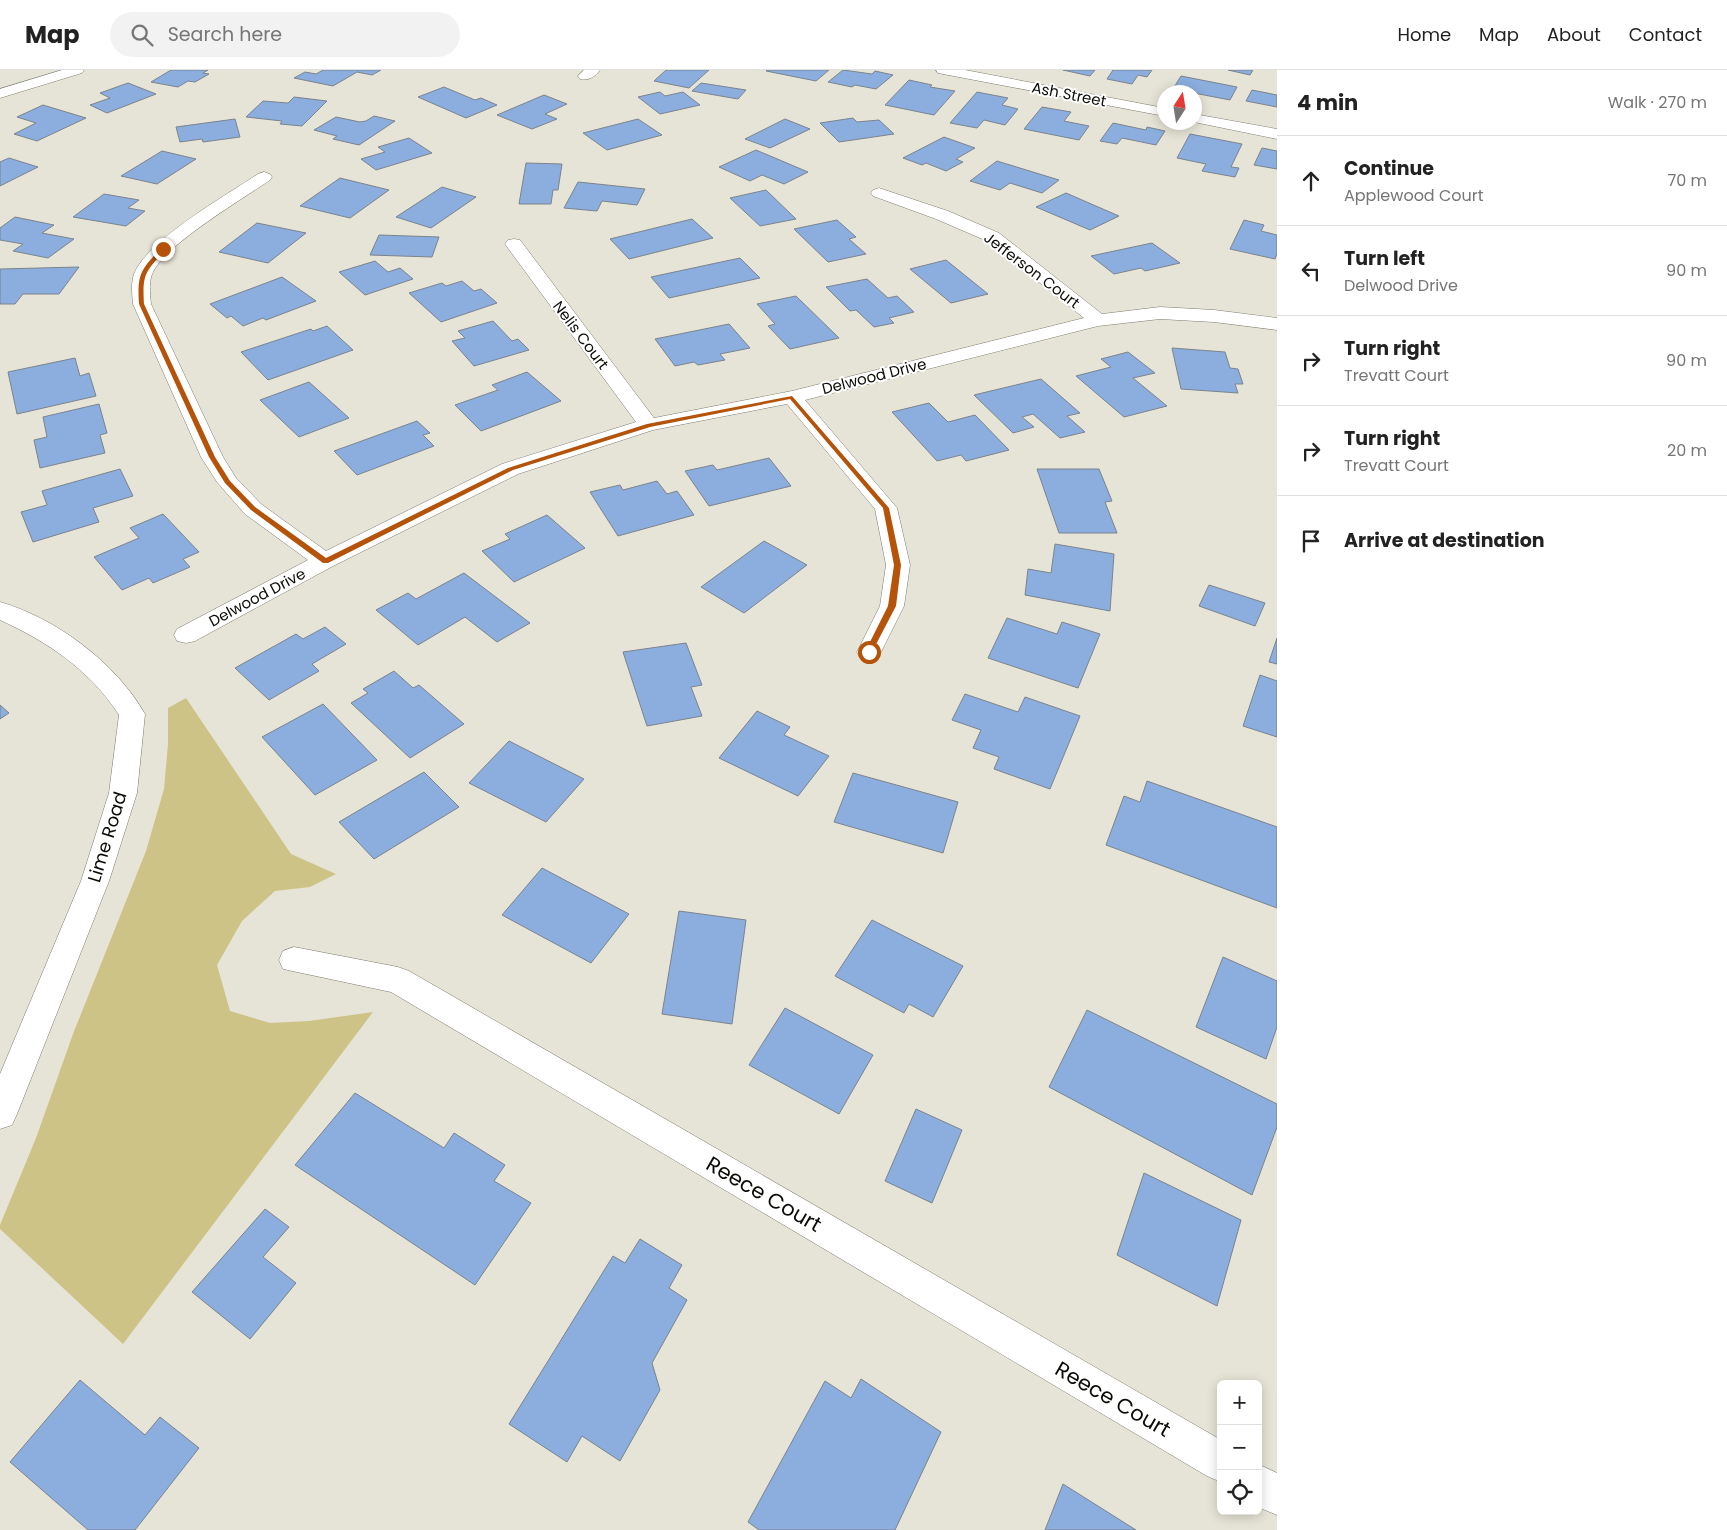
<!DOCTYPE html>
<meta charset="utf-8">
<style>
body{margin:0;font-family:Poppins,sans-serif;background:#f2f2f2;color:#222}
.controls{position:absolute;right:15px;bottom:15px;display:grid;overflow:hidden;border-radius:8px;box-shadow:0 2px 12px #0003}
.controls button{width:45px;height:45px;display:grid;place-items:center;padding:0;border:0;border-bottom:1px solid #e0e0e0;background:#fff;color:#222;font:25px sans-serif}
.compass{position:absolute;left:1157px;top:15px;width:45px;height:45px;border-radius:50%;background:#fff;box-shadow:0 2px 12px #0003;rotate:12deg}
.stop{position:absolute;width:15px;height:15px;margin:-11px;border:4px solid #b45309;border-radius:50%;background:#fff}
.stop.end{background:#b45309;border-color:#fff;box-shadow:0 1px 5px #0008}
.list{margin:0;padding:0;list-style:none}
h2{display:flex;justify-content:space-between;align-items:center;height:65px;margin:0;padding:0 20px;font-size:21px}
h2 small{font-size:16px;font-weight:400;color:#767676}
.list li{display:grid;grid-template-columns:32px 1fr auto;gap:15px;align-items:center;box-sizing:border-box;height:90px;padding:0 20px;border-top:1px solid #e0e0e0}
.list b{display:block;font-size:19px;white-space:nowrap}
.list p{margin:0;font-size:16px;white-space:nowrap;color:#767676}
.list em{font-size:16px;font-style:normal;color:#767676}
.icon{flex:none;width:28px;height:28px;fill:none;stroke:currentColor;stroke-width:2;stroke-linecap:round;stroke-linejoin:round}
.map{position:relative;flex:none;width:1277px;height:1460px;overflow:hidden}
header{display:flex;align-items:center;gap:30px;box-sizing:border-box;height:70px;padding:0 25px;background:#fff;border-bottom:1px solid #e0e0e0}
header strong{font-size:24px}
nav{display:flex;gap:28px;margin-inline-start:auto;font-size:18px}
.search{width:350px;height:45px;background:#f2f2f2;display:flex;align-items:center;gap:12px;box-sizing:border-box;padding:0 18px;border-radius:28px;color:#767676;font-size:19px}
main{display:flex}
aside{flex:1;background:#fff}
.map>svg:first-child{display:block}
.green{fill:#cec387}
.building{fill:#8baede;stroke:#7b838d}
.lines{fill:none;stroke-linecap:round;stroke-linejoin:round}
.street-casing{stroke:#7e7c6f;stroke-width:1}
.street{fill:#fff;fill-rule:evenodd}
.route{fill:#b45309}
.labels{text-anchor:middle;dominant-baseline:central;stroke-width:4;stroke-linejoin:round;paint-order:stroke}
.far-street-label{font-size:15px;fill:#0c0c07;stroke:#fff}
.street-label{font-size:18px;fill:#0c0c07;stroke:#fff}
.near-street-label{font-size:21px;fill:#0c0c07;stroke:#fff}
</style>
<header>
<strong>Map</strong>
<div class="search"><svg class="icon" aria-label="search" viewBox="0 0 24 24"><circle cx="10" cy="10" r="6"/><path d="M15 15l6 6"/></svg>Search here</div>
<nav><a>Home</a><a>Map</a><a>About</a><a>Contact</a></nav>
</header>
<main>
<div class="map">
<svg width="1277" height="1460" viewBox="0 0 1277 1460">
<rect width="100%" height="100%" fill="#e6e4d6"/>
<path class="green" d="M186,628L291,784L336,804L310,817L275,821L242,851L217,895L230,941L270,953L309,951L373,942L123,1274L0,1159V1155L36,1068L73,964L146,781L164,719L168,674V638Z"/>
<path class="building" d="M171,0H208L203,3L209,4L195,12L188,11L178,17L151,12Z
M323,0H381L372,5L357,2L333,16L294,8L305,2L316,4Z
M666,0H709L689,18L654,11Z
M767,0H829L816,11L766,1Z
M843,0L872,4L875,1L893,5L876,19L855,15L852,17L828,12Z
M1063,0H1095L1090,6Z
M1113,0H1152L1147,7L1138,5L1132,14L1107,9Z
M1228,0H1253L1250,5Z
M1181,6L1237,17L1230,30L1173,19Z
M909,10L932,15L930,17L955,21L934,45L885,35Z
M128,13L156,24L107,43L90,35L110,28L100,23Z
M701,13L746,20L738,29L692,21Z
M444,17L475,30L481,28L497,35L466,48L418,27Z
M1252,20L1277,25V37L1246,31Z
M660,22L665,26L683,22L700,35L660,44L638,27Z
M977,22L1008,28L1002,35L1018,39L1005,55L984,50L977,58L950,53Z
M544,25L567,34L545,44L557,49L532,59L497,45Z
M294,27L327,31L302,56L280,54L282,51L246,47L263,31L288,33Z
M43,35L86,48L37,71L14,64L36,53L17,47Z
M1042,37L1071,42L1064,51L1089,56L1079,70L1024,59Z
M374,46L395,51L359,75L333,69L337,66L314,60L336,47L360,52L366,51Z
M853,48L857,52L879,50L894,64L839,72L820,53Z
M235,49L240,67L203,72L202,69L180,72L176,57Z
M638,49L662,65L607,80L583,63Z
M785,49L810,59L770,78L745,69Z
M1113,53L1146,60L1147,57L1165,61L1156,75L1122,68L1117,74L1100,71Z
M1190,64L1242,74L1231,97L1239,98L1235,107L1202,101L1206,94L1177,88Z
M944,67L975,78L956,89L963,92L946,101L926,93L922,95L903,88Z
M409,68L432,83L376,100L361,89L385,82L378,77Z
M1262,78L1277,81V99L1254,95Z
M756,80L808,102L784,114L762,105L750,111L719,97Z
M162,81L196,89L157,114L121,106Z
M9,88L38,97L0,116V92Z
M997,91L1059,110L1042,123L1010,113L1000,120L970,111Z
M526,93L562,94L558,120H553L551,134H519Z
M340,108L389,120L350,148L300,136Z
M578,112L645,119L637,135L602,131L597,141L564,138Z
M442,117L476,127L431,158L396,147Z
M766,120L796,149L760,156L730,128Z
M1066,123L1119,146L1090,160L1036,137Z
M104,124L139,130L128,138L145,141L126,156L73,147Z
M15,147L54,155L42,163L74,169L48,188L13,181L23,174L0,170V158Z
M692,149L713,168L629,189L610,169Z
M837,150L856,167L849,169L866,184L828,192L794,159Z
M1244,150L1264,155L1261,161L1277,165V184L1275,189L1230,179Z
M257,153L306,163L268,193L219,182Z
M379,165L439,167L432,187L370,185Z
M1152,173L1180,193L1145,201L1141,198L1114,204L1091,186Z
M740,188L760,208L669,228L651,207Z
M946,190L988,224L951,233L910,199Z
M375,191L388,202L400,198L413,209L365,225L339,202Z
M79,197L59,224H23L15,234H0V199Z
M282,207L316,231L266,250L263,248L243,256L231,246L227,248L210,234Z
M867,209L888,228L897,226L914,242L889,248L894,253L874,257L856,240L850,241L826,217Z
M462,211L474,221L481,219L497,233L441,252L409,223L442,213L446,216Z
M796,226L839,268L790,279L768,256L775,254L757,234Z
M493,251L512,271L518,269L529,280L474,296L452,271L465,268L458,261Z
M729,254L750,278L720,284L725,290L698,295L694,292L675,296L655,269Z
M327,256L353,280L268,310L241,282L311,259L313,261Z
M1172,278L1225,282L1230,298L1238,299L1243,314H1235L1238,323L1181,319Z
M1128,282L1155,303L1133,308L1167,336L1124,347L1076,306L1111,297L1101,289Z
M75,288L80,306L89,303L96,326L17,344L8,302Z
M527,302L561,331L481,361L455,335L498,320L492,315Z
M1041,309L1080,343L1067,346L1085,362L1060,368L1033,344L1022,347L1034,357L1013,363L974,325Z
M309,312L349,348L299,367L260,330Z
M929,333L948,352L975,345L1009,380L966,391L961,385L937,391L892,342Z
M99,334L107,363L100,365L105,383L40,398L34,370L47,367L43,347Z
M417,351L430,363L423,365L434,376L357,405L334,381Z
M769,388L791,416L709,436L685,401L713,395L717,400Z
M120,399L133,426L93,438L99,452L33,472L21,442L47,435L42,421Z
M1037,399H1099L1112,431L1105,432L1117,463H1059Z
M657,411L667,424L677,421L694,445L618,466L590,422L620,415L623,420Z
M163,444L199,482L183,489L190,497L153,513L149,508L122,520L94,487L139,468L130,458Z
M547,445L585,478L514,512L482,481L510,469L505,464Z
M764,471L807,495L744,543L701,517Z
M1055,474L1114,484L1110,541L1025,525L1028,499L1051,503Z
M464,503L530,553L497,572L465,547L418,575L376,540L408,523L416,529Z
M1209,515L1265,533L1255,556L1199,536Z
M1007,548L1057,564L1062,552L1100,564L1078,618L988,588Z
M325,557L346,574L312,594L319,601L269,630L235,598L296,564L303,569Z
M1277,568V594L1269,592Z
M686,573L702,615L691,617L702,646L647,656L623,582Z
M394,601L413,618L419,615L464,654L410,688L351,633L368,623L363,619Z
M1260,605L1277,611V667L1243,656Z
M965,624L1018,642L1025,627L1080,646L1050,719L994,699L999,687L973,678L981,660L952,650Z
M323,634L377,690L315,725L262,667Z
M0,635L9,643L0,649Z
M757,641L790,657L784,665L829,686L798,726L719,688Z
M509,671L584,709L546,752L469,713Z
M424,702L459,737L374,789L339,752Z
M853,703L958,732L943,783L834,752Z
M1147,711L1277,757V838L1106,775L1124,726L1140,732Z
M542,798L629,844L591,893L502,845Z
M679,841L746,850L732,954L662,944Z
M872,850L963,896L933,947L909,934L904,943L835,906Z
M1223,887L1277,911V957L1266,989L1196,957Z
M785,938L873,985L839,1044L749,995Z
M1087,940L1277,1034V1057L1252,1125L1049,1017Z
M355,1023L444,1078L454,1063L505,1095L494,1111L531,1133L475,1215L295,1095Z
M916,1039L962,1060L932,1133L885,1111Z
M1144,1103L1241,1150L1217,1236L1117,1185Z
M265,1139L289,1157L263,1187L296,1213L250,1269L192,1222Z
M640,1169L682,1195L669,1218L687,1230L652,1293L660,1320L620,1391L582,1366L567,1392L509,1354L613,1186L625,1193Z
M861,1309L941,1362L895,1460H759L748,1452L825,1311L851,1328Z
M80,1310L145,1365L160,1347L199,1378L135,1460H88L10,1392Z
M1063,1414L1136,1460H1045Z"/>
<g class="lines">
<g class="street-casing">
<path id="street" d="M62,0H84L82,3L0,28V19Z
M584,0H600C595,7 588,11 580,9L578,6Z
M936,0H965L1164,38V46L943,4L938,3Z
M1194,44L1277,59V69L1194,52Z
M264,102L270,104L272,107L270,110C241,130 170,172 154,200C148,210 150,223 151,234L223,387L236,408L261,434L326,481L502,394L636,352L505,174L508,170L514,169L520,170L654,348L792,321L1084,248L987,171L936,149L873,126L871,123L873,120L879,118L948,141L999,163L1102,244L1160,237L1214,240L1277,248V260L1214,252L1160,249L1098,256L805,330L897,438L910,495L904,536L878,588L869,591L860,588L857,582L880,536L886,495L875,439L787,334L653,360L518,404L333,496L195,571L186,573L177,571L174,565L177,559L308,490L245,444L217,412L201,387L133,234C132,224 131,213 134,204C148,169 227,125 258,104Z
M0,532C56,548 116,593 145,644L137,723L109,811L17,1044L12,1055L0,1059V1004L81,811L109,723L119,645C90,600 48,572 0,550Z
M294,877L398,897L409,901L1221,1370V1412L1207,1406L391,922L283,899L279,890L283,881Z
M1258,1394L1277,1403V1445L1258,1437Z"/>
</g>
<use href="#street" class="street"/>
</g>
<path class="route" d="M161,178L166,179C146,202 142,202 144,234L215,387L230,411L255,437L326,488L508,398L647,354L792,326L889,438L901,495L896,536L872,582L869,584L865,582L888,536L894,495L883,438L790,329L650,357L513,400L328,493H323L251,440L225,413L209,387L139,234C137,203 141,200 161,178Z"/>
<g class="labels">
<g class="far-street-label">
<text transform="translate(1069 24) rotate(11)">Ash Street</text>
<text transform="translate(1032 200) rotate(37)">Jefferson Court</text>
<text transform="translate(581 265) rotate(53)">Nelis Court</text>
<text transform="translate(874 306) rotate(-14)">Delwood Drive</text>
<text transform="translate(257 527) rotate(-28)">Delwood Drive</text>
</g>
<g class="street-label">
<text transform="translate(107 767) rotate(-73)">Lime Road</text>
</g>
<g class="near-street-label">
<text transform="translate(764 1124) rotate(30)">Reece Court</text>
<text transform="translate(1113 1329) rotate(30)">Reece Court</text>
</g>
</g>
</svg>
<div class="controls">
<button>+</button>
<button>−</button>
<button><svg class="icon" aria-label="locate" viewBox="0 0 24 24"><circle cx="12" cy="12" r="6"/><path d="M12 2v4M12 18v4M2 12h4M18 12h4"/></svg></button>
</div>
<svg class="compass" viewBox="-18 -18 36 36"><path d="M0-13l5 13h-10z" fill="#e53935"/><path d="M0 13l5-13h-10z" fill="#767676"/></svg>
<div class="stop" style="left:869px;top:582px"></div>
<div class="stop end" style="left:163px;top:179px"></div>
</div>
<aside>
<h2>4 min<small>Walk · 270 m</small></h2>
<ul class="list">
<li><svg class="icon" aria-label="ahead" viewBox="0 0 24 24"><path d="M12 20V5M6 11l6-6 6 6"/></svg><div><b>Continue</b><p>Applewood Court</p></div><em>70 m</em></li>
<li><svg class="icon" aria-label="left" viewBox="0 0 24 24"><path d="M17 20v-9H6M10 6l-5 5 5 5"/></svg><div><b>Turn left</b><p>Delwood Drive</p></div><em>90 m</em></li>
<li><svg class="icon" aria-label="right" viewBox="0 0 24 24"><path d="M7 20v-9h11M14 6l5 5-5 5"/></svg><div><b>Turn right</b><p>Trevatt Court</p></div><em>90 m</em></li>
<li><svg class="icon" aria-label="right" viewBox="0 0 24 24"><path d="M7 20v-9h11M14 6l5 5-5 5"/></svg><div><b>Turn right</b><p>Trevatt Court</p></div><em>20 m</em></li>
<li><svg class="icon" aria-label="arrive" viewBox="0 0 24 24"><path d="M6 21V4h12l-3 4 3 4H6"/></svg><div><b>Arrive at destination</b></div></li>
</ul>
</aside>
</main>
